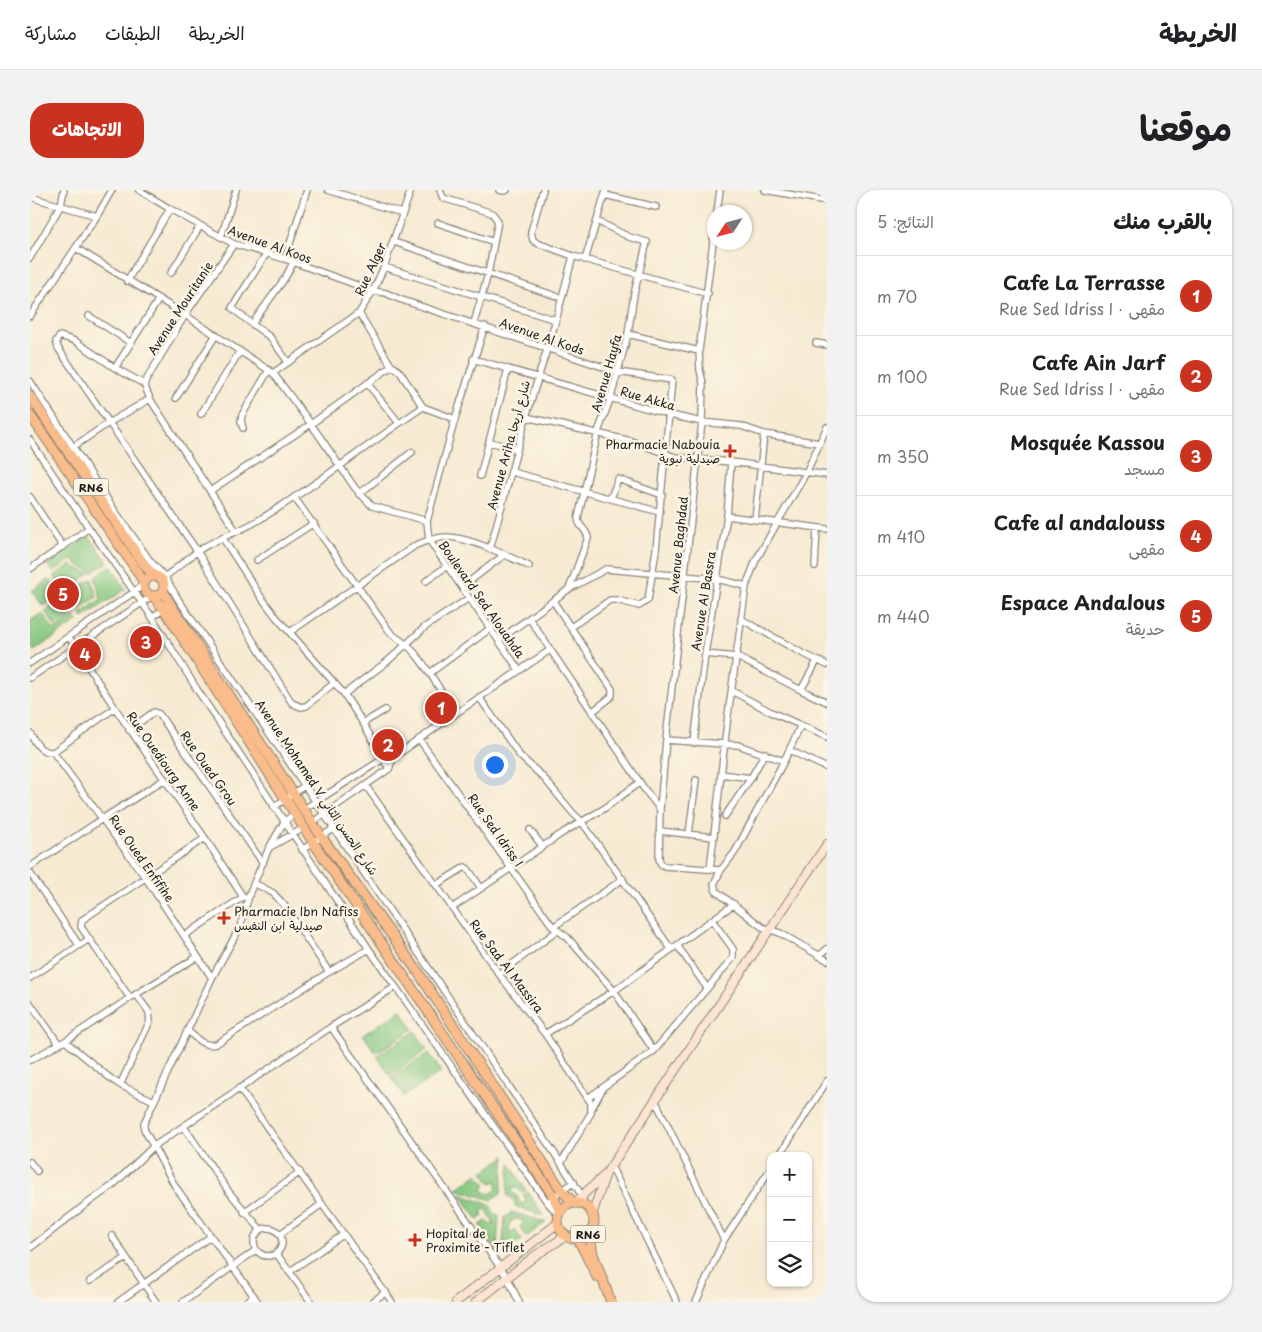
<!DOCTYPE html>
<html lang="ar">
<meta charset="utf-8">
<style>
body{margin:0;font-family:"Playpen Sans","Playpen Sans Arabic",sans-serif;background:#f2f2f2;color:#202124;direction:rtl}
.controls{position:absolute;right:15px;bottom:15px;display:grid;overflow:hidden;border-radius:10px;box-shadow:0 1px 4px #0004}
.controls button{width:45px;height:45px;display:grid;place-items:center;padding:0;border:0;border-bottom:1px solid #e0e0e0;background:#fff;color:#202124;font:25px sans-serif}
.compass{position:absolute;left:677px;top:15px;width:45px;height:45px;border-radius:50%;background:#fff;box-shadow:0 1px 4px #0004;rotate:234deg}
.you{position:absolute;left:464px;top:574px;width:18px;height:18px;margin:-12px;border:4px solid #fff;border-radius:50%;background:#1a73e8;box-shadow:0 0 0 8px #1a73e833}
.badge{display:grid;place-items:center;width:32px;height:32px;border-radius:50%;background:#c8321e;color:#fff;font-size:16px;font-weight:700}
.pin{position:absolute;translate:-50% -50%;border:2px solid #fff;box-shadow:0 1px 5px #0006}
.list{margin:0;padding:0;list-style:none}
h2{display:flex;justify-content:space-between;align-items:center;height:65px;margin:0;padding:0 20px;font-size:21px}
h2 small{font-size:16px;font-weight:400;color:#757577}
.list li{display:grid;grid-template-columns:32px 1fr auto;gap:15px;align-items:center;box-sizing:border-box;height:80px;padding:0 20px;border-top:1px solid #e0e0e0}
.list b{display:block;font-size:19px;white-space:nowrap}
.list p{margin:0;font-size:16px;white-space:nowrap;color:#757577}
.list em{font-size:16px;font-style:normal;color:#757577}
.icon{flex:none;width:28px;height:28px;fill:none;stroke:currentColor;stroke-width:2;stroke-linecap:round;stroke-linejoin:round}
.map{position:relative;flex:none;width:797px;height:1112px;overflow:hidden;direction:ltr;border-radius:20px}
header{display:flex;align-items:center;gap:30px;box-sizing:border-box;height:70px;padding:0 25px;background:#fff;border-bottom:1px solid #e0e0e0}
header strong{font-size:24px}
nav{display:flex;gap:28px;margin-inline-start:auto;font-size:18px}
.intro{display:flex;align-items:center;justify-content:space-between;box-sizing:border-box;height:120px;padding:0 30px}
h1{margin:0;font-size:35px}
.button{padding:12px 22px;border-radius:20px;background:#c8321e;color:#fff;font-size:18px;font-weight:700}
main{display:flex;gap:30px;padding:0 30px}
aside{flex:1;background:#fff;border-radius:20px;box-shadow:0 1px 4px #0004}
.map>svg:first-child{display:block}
.green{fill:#86c881;stroke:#51724e}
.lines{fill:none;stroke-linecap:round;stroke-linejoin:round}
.street-casing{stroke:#898377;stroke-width:8}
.secondary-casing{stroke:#898377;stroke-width:10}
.primary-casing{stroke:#898377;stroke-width:11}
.street{stroke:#fff;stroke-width:5.5}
.secondary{stroke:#fde4d0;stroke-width:8}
.primary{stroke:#f9bc8a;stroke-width:9}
.poi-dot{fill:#c8321e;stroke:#fcf5e5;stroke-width:2}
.labels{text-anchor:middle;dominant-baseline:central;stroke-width:5;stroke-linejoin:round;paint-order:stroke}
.shield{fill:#fcf5e5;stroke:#5f5d58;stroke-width:1}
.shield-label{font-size:11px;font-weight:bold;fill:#1c1c1c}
.street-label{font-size:12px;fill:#1c1c1c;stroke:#fcf5e5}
.poi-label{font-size:12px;fill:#1c1c1c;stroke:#fcf5e5;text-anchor:start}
</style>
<header>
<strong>الخريطة</strong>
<nav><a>الخريطة</a><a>الطبقات</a><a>مشاركة</a></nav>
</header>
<div class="intro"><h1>موقعنا</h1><a class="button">الاتجاهات</a></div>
<main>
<aside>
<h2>بالقرب منك<small>النتائج: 5</small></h2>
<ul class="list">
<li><span class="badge">1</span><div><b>Cafe La Terrasse</b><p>مقهى · Rue Sed Idriss I</p></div><em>70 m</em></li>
<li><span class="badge">2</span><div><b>Cafe Ain Jarf</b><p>مقهى · Rue Sed Idriss I</p></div><em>100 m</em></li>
<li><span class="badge">3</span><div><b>Mosquée Kassou</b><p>مسجد</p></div><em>350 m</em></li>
<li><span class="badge">4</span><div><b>Cafe al andalouss</b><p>مقهى</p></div><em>410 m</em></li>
<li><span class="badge">5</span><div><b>Espace Andalous</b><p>حديقة</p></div><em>440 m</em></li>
</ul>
</aside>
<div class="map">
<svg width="797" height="1112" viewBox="0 0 797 1112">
<rect width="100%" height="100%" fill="#fcf5e5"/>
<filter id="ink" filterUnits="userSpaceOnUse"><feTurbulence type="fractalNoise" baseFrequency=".02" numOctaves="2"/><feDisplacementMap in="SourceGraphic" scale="10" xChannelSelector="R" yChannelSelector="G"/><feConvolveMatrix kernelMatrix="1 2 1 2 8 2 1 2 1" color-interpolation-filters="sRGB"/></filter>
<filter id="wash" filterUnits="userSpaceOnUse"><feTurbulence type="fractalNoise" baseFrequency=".0096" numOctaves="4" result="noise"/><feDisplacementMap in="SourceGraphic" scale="20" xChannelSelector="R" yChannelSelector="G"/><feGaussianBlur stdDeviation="1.12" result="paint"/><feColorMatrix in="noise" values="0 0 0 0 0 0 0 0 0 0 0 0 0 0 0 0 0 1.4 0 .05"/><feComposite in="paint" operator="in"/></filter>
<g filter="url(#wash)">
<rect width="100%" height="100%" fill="#f6ead2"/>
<path class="green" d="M59,346L78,372L62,383L46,374L42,369L23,382L17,374Z
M40,375L59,384L40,397L35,393L31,395L24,386Z
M81,376L96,399L53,428L50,424L71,409L65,387Z
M19,389L27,399L24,403L25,407L13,416L2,401Z
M62,389L67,407L48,420L42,412L44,408L43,402Z
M28,412L32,414L35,413L42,424L25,436L15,421Z
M12,423L24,440L44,426L48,431L4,461L0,456V431Z
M371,820L383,839L346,863L333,845Z
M385,841L397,860L360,885L347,866Z
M399,863L411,882L374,906L361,887Z
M475,966L471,1004L464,1007L462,1010L426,999L448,984L456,995L452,1001L460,1004L467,999V991L461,993L453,982Z
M480,974L496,1000L492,1003L489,999L483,997L482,1001L487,1006L490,1013L494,1014L496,1009L493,1005L498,1002L514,1026L485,1016L484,1010L477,1005Z
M430,1004L460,1015L464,1023L469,1025L467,1059L450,1035L456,1031L463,1036V1031L456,1019L451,1021L453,1026L448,1030Z
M481,1022L516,1032L496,1047L490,1037L494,1031L486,1029L480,1032L479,1042L485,1040L492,1050L472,1065L475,1027L479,1025Z"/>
</g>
<g filter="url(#ink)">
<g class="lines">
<g class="street-casing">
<path id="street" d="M109,0L140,19L204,54L255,69L343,101L356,103L369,109L588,182L642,190L626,360L618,410L609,416L587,410H580L541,437
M298,0L372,23
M410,0L413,8L462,23L468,31L458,84L444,133
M469,0L475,1L477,0
M735,0L797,11
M575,5L626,17
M0,7L67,26
M687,22L690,0
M408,33L464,52
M684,44L669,161L670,180L673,193L672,232L636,550L630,619L629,669L631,674L635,676L691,680L705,662L754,571
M191,47L206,0
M364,52L532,108
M46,58L155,125L243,183L281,234L325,298L342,316L397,331L399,350L489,480
M236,64L202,118L222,134L255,88L263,73
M543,66L678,104
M0,68L31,15L34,0
M255,69L277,0
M555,70L576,0
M354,77L526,130
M141,83L170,36
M97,91L140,19
M329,123L362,177
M0,126L67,26L82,0
M59,126L101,153
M222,134L240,147L258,172
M598,144L669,161
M786,153L797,155
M443,169L640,225L672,232L711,236L734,244L789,253
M85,178L129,109
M243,183L329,123L343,101L354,77L381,0
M0,191L83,318L121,372L135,387L148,409L531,973L552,1006L554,1015
M337,193L369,233
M114,194L155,125L204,54
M146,208L186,145
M171,224L210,161
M496,227L601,251L645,267L701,272L797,285
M213,238L211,231L212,225L239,180
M0,250L59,338L122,427L168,501L339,759L517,1012L529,1025
M460,252L487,259
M43,257L80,232L120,209
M482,282L630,322
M450,286L478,179
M180,301L281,234L359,178L364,177L370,182L393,217L425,229
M329,304L382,262
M0,307L33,357
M264,307L360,442C367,449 375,452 381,459C399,478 411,502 425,524
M581,308L588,289L632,305
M697,326L797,339
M725,330L734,244
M397,331L425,229L455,136
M206,341L120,209L114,194L85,178L45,151L30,146L26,151L28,158L167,361L262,513L271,517L276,516L304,493
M192,347L231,407L247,428L314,504L333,533L359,579
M460,359L496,227L526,130L543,66L507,53L503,50L501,42L513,0
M227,370L284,333
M785,376L787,338
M0,379L59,338
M131,389C146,380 159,366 174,357C193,346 214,340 232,328C288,295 339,253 393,217
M396,391L417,376
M440,391L474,365
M539,399L558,348C557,339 548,337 548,328L568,242L581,207L598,144L604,104L617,52L599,47L567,31
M523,411L582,499V505L580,508L562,522
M122,427L136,418
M499,428L615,600L630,619
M711,429L770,462L797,475
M260,442L386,355C396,351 406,347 416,347C439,347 478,366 499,376
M39,447L85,518L175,648L213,707
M469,450L539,399L576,379L687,389L716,396
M675,464L707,467L771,500L797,512
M0,473L104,402L114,394
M400,483L461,438
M0,488L122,406
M771,500L787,471
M702,501L741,522L797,547
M314,504L358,471L395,437L439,408
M449,507L490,566L513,587L542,622L552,632L641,759
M333,533L355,520
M99,540L121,524L124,522L129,524L233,673
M0,543C6,553 10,563 23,562
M389,549L523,737L537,747L584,801L624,861
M636,550L708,555L754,571L771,535
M664,553L675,464L697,326L701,272
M759,560L797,578
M23,562L115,687L182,788
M23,562L85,518
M691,584L721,588
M336,596L469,784L515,844L561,913V923L531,973
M244,617L274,596
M274,619L353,569L363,568L425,524L520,460
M695,626L721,588L735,563
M283,632L359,579L363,568
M500,640L513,657
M630,641L684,647
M659,644L666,590
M240,657L274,638
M272,660L303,639
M0,677L72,629L135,589
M680,679L698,525L716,396L726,370L776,283L797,237
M691,680L684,694L686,701L732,737L750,743L797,770
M0,683L49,755
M224,693L243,703L254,715L299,782
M406,695L435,677L438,679L451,698
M422,718L534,642L575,618L610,592
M523,737L593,689
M154,746L213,707H216
M647,755L677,798
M789,766L797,759
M469,784L527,741
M0,788L59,749
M100,808L51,737L52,730L175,648
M0,813L29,854
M301,837L477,1087L489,1112
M158,841C167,849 173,857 186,854L299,782L339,759
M515,844L584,801L704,714
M35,851L80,888L90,895L124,911
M0,870L35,851L100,808L167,767
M90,895L120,831L119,822L106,804
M209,898L362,1112
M558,908L624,861L703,768V759L682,730
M625,910L694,1050
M562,918L572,900
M154,937L199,1002L231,1040
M749,966L797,891
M0,972L7,981
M581,976L647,1112
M521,1009L544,992
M214,1022L270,982
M224 1052a14 14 0 1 1 28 0a14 14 0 1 1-28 0Z
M250,1044L292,1014
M82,1046L126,1112
M0,1058L55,1015L82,996L124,956L301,837L365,797
M246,1063L281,1112
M259,1082L314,1044
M60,1091L96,1068
M88,1112L180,1047
M153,1112L226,1060
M216,1112L224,1106
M228,1112L145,996L114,939V933L182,788L210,737L220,702L239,658L254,632L264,624
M342,1112L356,1102
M666,1112L694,1050L741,978"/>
</g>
<g class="secondary-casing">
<path id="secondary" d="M546,1013L557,1001L575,985L797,654
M562,1025L575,986
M426,1112L528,1033
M446,1112L506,1065L536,1046"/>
</g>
<g class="primary-casing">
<path id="primary" d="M0,206L115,376L124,386
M0,225L107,381L114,393
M114 396a10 10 0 1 1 20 0a10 10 0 1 1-20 0Z
M133,400L141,415L291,646L388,782L532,1001L544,1013
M123,406L134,419L283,652L524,1007L530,1023
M528 1031a18 18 0 1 1 36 0a18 18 0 1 1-36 0Z
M559,1043L563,1064L581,1112
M548,1049L567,1087"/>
</g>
<use href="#street" class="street"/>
<use href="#secondary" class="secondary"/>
<use href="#primary" class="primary"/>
</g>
</g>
<g class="poi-dot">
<path d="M697.5 253.5h5v5h5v5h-5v5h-5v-5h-5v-5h5z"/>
<path d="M191.5 720.5h5v5h5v5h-5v5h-5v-5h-5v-5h5z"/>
<path d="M382.5 1042.5h5v5h5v5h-5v5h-5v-5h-5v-5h5z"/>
</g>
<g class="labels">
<g class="shield">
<rect x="43.5" y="288.5" width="35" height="17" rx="4"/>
<rect x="540.5" y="1035.5" width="35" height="17" rx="4"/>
</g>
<g class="shield-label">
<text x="61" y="297">RN6</text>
<text x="558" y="1044">RN6</text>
</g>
<g class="street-label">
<text transform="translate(240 54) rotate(20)">Avenue Al Koos</text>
<text transform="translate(340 79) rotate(-65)">Rue Alger</text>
<text transform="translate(150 118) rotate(-57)">Avenue Mouritanie</text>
<text transform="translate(512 146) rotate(19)">Avenue Al Kods</text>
<text transform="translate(576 183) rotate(-74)">Avenue Hayfa</text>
<text transform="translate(618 208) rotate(16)">Rue Akka</text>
<text transform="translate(478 255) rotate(-75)">Avenue Ariha شارع أريحا</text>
<text transform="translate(648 355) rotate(-84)">Avenue Baghdad</text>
<text transform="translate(452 409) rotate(55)">Boulevard Sed Alouahda</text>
<text transform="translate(673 411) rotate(-81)">Avenue Al Bassra</text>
<text transform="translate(134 571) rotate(55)">Rue Ouediourg Anne</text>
<text transform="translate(179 578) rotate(55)">Rue Oued Grou</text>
<text transform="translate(287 597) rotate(56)">Avenue Mohamed V شارع الحسن الثاني</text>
<text transform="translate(466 640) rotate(55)">Rue Sed Idriss I</text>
<text transform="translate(112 668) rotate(55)">Rue Oued Enfifihe</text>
<text transform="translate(477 776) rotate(53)">Rue Sad Al Massira</text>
</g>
<g class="poi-label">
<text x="690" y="254" text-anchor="end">Pharmacie Nabouia<tspan x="690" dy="14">صيدلية نبوية</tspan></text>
<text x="204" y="721">Pharmacie Ibn Nafiss<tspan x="204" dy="14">صيدلية ابن النفيس</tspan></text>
<text x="396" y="1043">Hopital de<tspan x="396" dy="14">Proximite - Tiflet</tspan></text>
</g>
</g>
</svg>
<div class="controls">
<button>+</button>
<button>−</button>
<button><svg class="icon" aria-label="layers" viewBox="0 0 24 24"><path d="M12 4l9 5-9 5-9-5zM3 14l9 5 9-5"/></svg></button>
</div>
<svg class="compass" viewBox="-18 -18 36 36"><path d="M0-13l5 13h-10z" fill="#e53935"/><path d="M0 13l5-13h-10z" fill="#757577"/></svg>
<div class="you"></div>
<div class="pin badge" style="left:411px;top:518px">1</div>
<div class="pin badge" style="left:358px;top:555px">2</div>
<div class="pin badge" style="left:116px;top:452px">3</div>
<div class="pin badge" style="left:55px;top:464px">4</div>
<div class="pin badge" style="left:33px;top:404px">5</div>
</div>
</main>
